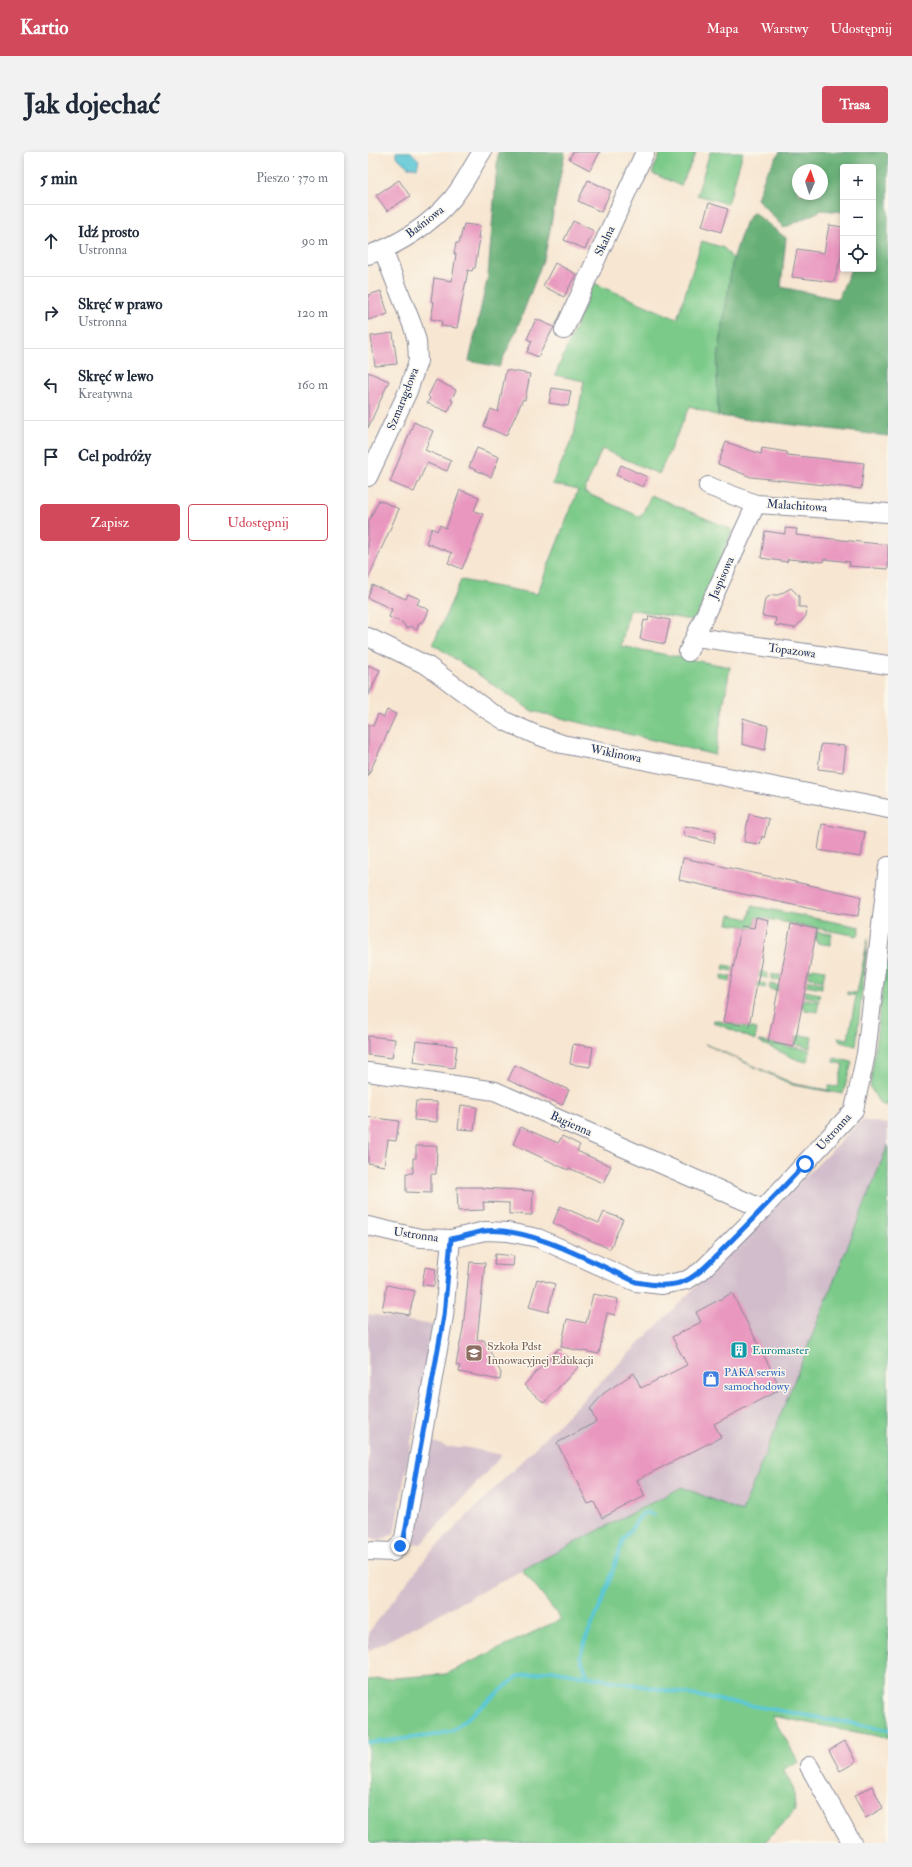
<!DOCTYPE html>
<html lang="pl">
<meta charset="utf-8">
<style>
body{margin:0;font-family:"IM FELL Double Pica",serif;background:#f2f2f3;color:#1f2937}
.controls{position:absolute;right:12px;top:12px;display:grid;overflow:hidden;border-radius:4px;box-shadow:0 2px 6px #0003}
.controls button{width:36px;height:36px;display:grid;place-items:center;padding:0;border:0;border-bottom:1px solid #e0e1e3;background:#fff;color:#1f2937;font:20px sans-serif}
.compass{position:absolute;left:424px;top:12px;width:36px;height:36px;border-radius:50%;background:#fff;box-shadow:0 2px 6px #0003;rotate:3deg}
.stop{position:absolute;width:12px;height:12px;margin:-9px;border:3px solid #1a73e8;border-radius:50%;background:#fff}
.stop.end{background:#1a73e8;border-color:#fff;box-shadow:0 1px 4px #0008}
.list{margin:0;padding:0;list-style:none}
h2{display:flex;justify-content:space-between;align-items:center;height:52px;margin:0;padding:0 16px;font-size:17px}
h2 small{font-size:13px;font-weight:400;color:#747a83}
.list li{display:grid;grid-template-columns:26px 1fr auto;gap:12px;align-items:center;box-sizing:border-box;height:72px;padding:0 16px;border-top:1px solid #e0e1e3}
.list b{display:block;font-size:15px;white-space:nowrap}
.list p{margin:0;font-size:13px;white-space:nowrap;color:#747a83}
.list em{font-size:13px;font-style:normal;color:#747a83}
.actions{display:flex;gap:8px;padding:12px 16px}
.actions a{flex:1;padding:9px 0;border:1px solid #d1495b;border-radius:4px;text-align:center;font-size:14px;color:#d1495b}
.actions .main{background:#d1495b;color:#fff}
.icon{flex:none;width:22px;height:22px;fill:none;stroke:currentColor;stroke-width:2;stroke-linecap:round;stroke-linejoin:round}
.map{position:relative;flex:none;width:520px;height:1691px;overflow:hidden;border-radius:4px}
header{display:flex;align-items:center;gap:24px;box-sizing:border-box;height:56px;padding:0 20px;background:#d1495b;color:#fff}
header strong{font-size:19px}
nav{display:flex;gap:22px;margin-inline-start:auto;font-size:14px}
.intro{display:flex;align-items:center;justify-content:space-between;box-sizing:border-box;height:96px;padding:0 24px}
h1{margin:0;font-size:28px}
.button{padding:10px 18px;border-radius:4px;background:#d1495b;color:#fff;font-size:14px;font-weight:700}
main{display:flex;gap:24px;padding:0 24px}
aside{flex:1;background:#fff;border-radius:4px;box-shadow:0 2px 6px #0003}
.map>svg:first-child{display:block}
.industrial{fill:#d1bdcb}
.green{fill:#7cca89;stroke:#4c7c74}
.forest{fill:#65ae75;stroke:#406e6a;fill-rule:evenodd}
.water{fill:#5cc8d5;stroke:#3c7c9a}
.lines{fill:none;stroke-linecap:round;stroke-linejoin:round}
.stream{stroke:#5cc8d5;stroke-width:4}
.building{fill:#e997bf}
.minor-casing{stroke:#898a98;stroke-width:20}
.minor{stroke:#fff;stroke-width:18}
.route{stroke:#1a73e8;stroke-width:5}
.labels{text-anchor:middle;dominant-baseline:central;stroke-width:3;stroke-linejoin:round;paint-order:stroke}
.street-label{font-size:12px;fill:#1b2f5e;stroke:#fbf7ec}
.education-label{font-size:12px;fill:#785e54;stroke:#fbf7ec;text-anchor:start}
.culture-label{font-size:12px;fill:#0d838f;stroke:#fbf7ec;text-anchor:start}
.shop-label{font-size:12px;fill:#366cbe;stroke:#fbf7ec;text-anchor:start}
</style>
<header>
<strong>Kartio</strong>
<nav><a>Mapa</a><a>Warstwy</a><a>Udostępnij</a></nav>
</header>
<div class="intro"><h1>Jak dojechać</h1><a class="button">Trasa</a></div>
<main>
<aside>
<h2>5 min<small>Pieszo · 370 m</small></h2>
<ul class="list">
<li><svg class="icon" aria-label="ahead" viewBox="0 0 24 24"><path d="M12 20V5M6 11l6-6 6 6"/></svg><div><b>Idź prosto</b><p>Ustronna</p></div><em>90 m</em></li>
<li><svg class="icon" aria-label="right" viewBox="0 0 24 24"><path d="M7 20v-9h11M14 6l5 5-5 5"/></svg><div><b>Skręć w prawo</b><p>Ustronna</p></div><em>120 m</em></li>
<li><svg class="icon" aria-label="left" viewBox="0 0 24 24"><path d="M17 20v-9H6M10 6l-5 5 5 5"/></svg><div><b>Skręć w lewo</b><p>Kreatywna</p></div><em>160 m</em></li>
<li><svg class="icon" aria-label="arrive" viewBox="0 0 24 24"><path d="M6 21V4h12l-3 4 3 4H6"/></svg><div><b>Cel podróży</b></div></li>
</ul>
<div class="actions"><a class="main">Zapisz</a><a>Udostępnij</a></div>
</aside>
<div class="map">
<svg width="520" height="1691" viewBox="0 0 520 1691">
<rect width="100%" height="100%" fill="#fbf7ec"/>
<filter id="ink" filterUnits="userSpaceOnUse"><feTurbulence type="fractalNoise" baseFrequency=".025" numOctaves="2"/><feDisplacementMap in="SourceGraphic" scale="8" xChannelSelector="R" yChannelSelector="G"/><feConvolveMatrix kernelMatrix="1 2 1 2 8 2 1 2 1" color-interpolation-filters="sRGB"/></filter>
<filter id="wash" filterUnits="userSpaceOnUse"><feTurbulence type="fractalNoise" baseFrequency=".012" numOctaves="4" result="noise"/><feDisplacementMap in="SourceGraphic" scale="16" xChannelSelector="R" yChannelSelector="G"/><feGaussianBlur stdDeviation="0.9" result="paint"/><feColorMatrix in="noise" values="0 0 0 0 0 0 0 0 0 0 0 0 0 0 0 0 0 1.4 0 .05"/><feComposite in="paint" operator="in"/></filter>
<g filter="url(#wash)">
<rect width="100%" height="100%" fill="#f7e6d1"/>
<path class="industrial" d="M494,968L520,972V993L374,1360L314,1335L0,1499V1481L61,1402Z
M0,1162L65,1173L26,1381L14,1388L0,1386Z
M62,1288L78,1295H96L134,1303L52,1393L45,1392Z"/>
<path class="green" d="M293,0H328L313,34L284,21Z
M342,0H375L360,52L329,43Z
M334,89L356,96L365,107L349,213L350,264L322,254L291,322L234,297L216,340L273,365L283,343L365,378L327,469L261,457L253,494L362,515L347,603L164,559L65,492L93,428L169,442L210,338L184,332L206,283L216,229L187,223L226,131L309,167Z
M384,754L492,775L490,784L388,765L386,776L360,772L362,763L381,767Z
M448,780L464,782L462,793L449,791L450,788H447Z
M500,786L488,894L472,890L470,885L480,887L488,844L479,842V840L489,841Z
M518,807H520V954L512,952L502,935Z
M356,813L400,821L399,826L355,817Z
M445,816L457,818L455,829L440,825L441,817L444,818Z
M404,822L454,831V836L403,827Z
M354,823L398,832L397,836L353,828Z
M402,832L452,842L451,847L401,837Z
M436,847L451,849L449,860L437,858V856L434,855Z
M346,868L389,877L387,888L345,870Z
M432,883L444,885L442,896L427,892L429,884L431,885Z
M391,889L442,898L439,910L430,908L391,890Z
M337,892L426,932L460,938L461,934L470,935L475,912L466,910V906L484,910L475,942L425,933Z
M520,993V1586L404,1564L431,1610L415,1617L426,1638L427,1658L396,1691H0V1528L78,1522L193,1467L154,1418L314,1335L374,1360Z"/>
<path class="forest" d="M130,0H197L177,103L148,179L131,215L101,209L120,124Z
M412,0H520V284L350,264L349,213L365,107L377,71L385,60L418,86L413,135L470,147L483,117H505V15H475V60L454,58L416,76L389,47L397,23ZM430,18H454V42H430Z"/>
<path class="water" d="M43,0L51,8L49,16L40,15L28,4V0Z"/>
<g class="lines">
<path class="stream" d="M220,1524L212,1505L218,1486L235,1448L255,1388L274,1362L279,1360L286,1363
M0,1591L68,1583L85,1578L149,1525L184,1518L520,1578"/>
</g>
<g id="blocks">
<path class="building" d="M205,0H232L222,18L201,7Z
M31,28L42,44L19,59L8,43Z
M220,28L243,39L233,60L210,49Z
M341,51L360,57L353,80L334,74Z
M205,69L226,79L217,97L196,88Z
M96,72L112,74L110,86H112L107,116H105L104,119L100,118L89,176L73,174L74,169L63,167L66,150L63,149L66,126L84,129L88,102H86L88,91H91Z
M461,73L475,75L473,105L466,130L424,125L429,97L456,101Z
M187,111L208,122L196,145L175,134Z
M13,139L20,162L0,168V143Z
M168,167L186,175L170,205L159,200L164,189L159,187Z
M25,181L29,212L7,214L3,184Z
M138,218L162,222L157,248L155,247L138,284L116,274L123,257L130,260Z
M0,220L21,229L0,276Z
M68,228L88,238L83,248L85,249L80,260L59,251L62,246L60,244Z
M184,236L203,239L200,254L181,251Z
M46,270L65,279L57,298L83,309L79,319L59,311L46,340L22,330Z
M358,290L393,302L394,296L419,300V303L496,311L493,337L383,325L350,312Z
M109,296L131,305L123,325L101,315Z
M253,313L279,325L275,335L248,323Z
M92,338L111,345L106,359L115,362L105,389H106L94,417L80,411L84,401L58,391L64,376L69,379L72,373L78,376Z
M11,348L31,357L0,427V371Z
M417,376L429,377L428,383L520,393V417L481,414L482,410L456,407L455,410L420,407L419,410L393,406L397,379L417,382Z
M4,433L38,447L40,442L52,447L49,452L61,458L56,469L51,471L49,478L43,474L38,476L35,471L21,465L24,457L0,446Z
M423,436L431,444V455H439L438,464L427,476L407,473L408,466L394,464L397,447L404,443H410Z
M281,464L302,468L297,492L272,487L276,468L280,469Z
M0,513L12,518L0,545Z
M19,558L28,562L0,624V572L5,574L10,562L16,565Z
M375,566L400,574L397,598L374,592Z
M453,592L478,594L475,620L450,617Z
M381,662L401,667L396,686L394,684L392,692L376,690Z
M454,672L497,680L493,705L450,698Z
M317,674L348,680L346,691L315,684Z
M315,706L488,743L493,745L490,764L453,759L311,728Z
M388,765L401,768L381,875L355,870L373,774L386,776Z
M423,772L449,777L426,895L400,890Z
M0,884L27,887L24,906L0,903Z
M48,889L89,894L86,916L45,910Z
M205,892L225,895L222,915L202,912Z
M147,913L201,938L194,953L140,928Z
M48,949L69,950V970L46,968Z
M93,953L109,955L106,978L90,977Z
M0,965L31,969L28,989L20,988L16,1014L0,1011Z
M153,975L190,991L194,984L212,993L209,999L243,1014L235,1031L201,1016L200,1018L145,992Z
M48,994H69L68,1022H63V1041L38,1040V1021H45V1006H48Z
M89,1035H115V1036L165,1039L164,1063L141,1062V1051L115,1050L116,1058L90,1059Z
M192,1054L231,1071L236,1060L255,1067L242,1097L185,1071Z
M127,1102L146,1104L145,1114L126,1113Z
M102,1110L117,1111L109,1188H116L133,1221L132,1228L91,1220L92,1214L88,1213L95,1176Z
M57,1115L68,1117L66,1134L54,1133Z
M169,1127L187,1132L180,1160L161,1155Z
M19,1133L47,1139L41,1163L14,1158Z
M364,1141L413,1237L346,1272L353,1285L269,1328L277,1344L234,1366L226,1350L220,1352L189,1291L228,1270L222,1257L236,1241L266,1221L273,1236L319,1213L304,1185L333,1170L328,1160Z
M225,1142L250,1147L247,1163L239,1161L231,1202L193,1195L199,1167L218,1171Z
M191,1196L210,1215L176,1251L156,1233Z
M477,1589L488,1610L472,1619L461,1598Z
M504,1634L515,1656L498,1666L486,1644Z"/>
</g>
</g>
<g filter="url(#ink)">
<use href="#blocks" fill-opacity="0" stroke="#898a98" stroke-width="1"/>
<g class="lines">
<g class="minor-casing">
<path id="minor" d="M0,103C31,93 63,72 84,47C96,33 104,15 114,0
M196,178L277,0
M0,325L40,239L50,209L49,189L45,175L15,98
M340,334L388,352L520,361
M0,485L60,514L118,557L139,570L166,582L194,592L520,657
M328,485L520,513
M320,500L388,352
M0,920L127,939L395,1057
M0,1074L52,1086L83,1087L117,1079L140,1080L170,1086L268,1130L294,1133L319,1128L333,1119L395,1057L486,958L498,902L520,714
M0,1399L25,1400L31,1394L36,1386L76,1164L83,1087
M441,1614L484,1691"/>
</g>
<use href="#minor" class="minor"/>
</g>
</g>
<g class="lines" filter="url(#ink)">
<path class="route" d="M32,1394L36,1386L76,1164L83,1087C94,1085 105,1081 116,1079C162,1074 226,1111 268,1130C284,1133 303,1136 319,1128C333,1121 345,1107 356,1096C384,1068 411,1040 437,1012"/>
</g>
<defs>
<g id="building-square" transform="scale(0.9)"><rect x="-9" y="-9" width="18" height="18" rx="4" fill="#0f9aa8" stroke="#fbf7ec"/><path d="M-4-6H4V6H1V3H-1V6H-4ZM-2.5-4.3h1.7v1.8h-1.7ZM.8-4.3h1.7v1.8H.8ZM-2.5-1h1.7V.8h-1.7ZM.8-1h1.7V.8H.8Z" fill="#fff"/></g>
<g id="school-square" transform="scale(0.9)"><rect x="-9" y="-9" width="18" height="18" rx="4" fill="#8d6e63" stroke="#fbf7ec"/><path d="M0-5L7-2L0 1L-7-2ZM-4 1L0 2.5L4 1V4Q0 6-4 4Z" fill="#fff"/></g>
<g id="shop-square" transform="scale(0.9)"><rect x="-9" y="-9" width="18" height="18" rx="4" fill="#3f7fe0" stroke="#fbf7ec"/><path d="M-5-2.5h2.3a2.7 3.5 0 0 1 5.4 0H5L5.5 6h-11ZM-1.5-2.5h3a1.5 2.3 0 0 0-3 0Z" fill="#fff"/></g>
</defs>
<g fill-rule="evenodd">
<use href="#building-square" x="371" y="1198"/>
<use href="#school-square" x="106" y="1201"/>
<use href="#shop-square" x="343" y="1227"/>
</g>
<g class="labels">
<g class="street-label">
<text transform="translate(57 70) rotate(-38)">Baśniowa</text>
<text transform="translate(237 89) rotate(-65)">Skalna</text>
<text transform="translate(35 247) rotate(-68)">Szmaragdowa</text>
<text transform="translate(429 354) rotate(4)">Malachitowa</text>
<text transform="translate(354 426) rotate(-66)">Jaspisowa</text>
<text transform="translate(424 499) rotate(8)">Topazowa</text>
<text transform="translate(248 602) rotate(11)">Wiklinowa</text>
<text transform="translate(203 972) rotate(24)">Bagienna</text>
<text transform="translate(466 980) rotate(-48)">Ustronna</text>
<text transform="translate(48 1083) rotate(8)">Ustronna</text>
</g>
<g class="education-label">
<text x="119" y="1194">Szkoła Pdst<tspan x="119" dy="14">Innowacyjnej Edukacji</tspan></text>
</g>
<g class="culture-label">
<text x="384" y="1198">Euromaster</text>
</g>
<g class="shop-label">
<text x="356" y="1220">PAKA serwis<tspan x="356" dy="14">samochodowy</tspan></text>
</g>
</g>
</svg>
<div class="controls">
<button>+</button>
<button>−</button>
<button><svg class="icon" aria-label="locate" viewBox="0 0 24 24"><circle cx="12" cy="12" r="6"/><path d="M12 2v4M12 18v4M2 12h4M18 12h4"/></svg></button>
</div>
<svg class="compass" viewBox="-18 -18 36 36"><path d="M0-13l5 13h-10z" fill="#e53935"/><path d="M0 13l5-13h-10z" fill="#747a83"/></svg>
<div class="stop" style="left:437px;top:1012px"></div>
<div class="stop end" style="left:32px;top:1394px"></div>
</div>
</main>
